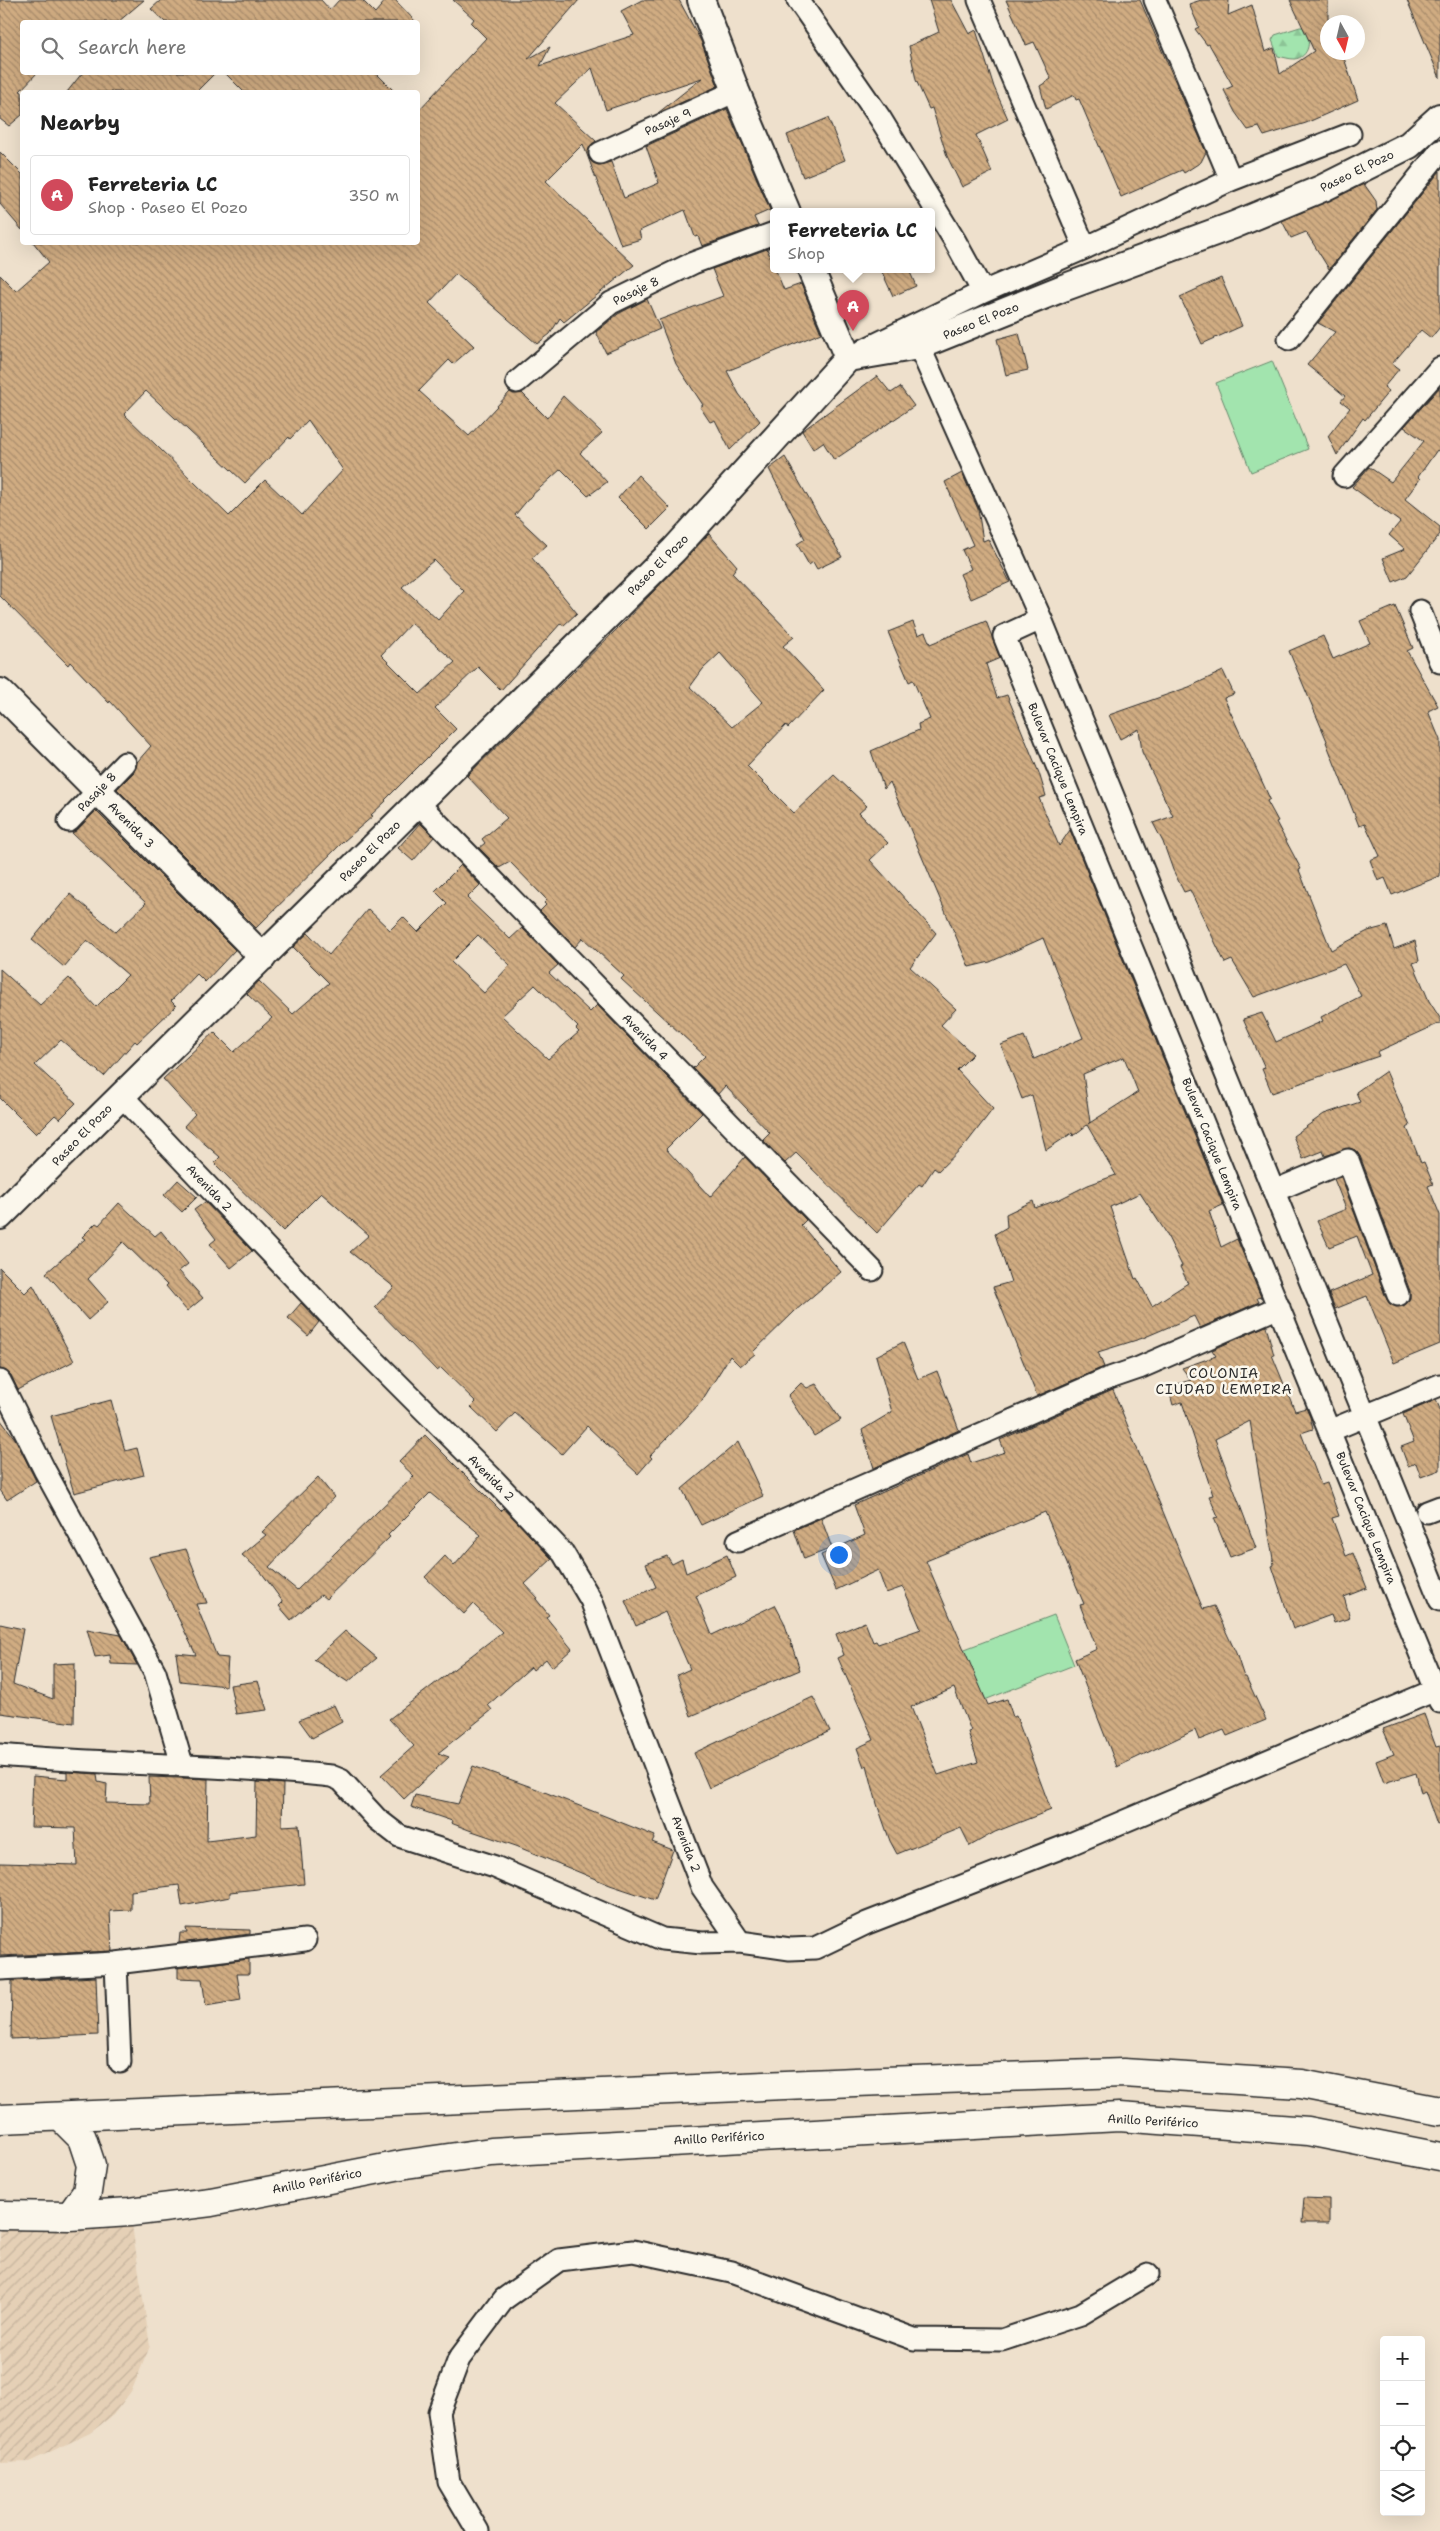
<!DOCTYPE html>
<meta charset="utf-8">
<style>
body{margin:0;font-family:"Shantell Sans",sans-serif;background:#f6f6f6;color:#222}
.controls{position:absolute;right:15px;bottom:15px;display:grid;overflow:hidden;border-radius:5px;box-shadow:0 5px 20px #0002}
.controls button{width:45px;height:45px;display:grid;place-items:center;padding:0;border:0;border-bottom:1px solid #e0e0e0;background:#fff;color:#222;font:25px sans-serif}
.compass{position:absolute;left:1320px;top:15px;width:45px;height:45px;border-radius:50%;background:#fff;box-shadow:0 5px 20px #0002;rotate:172deg}
.you{position:absolute;left:838px;top:1554px;width:18px;height:18px;margin:-12px;border:4px solid #fff;border-radius:50%;background:#1a73e8;box-shadow:0 0 0 8px #1a73e833}
.badge{display:grid;place-items:center;width:32px;height:32px;border-radius:50%;background:#d1495b;color:#fff;font-size:16px;font-weight:700}
.pin{position:absolute;translate:-50% -41px;filter:drop-shadow(0 1px 2px #0008)}
.pin::after{content:'';position:absolute;top:26px;width:18px;height:15px;background:inherit;clip-path:polygon(0 0,100% 0,50% 100%)}
.popup{position:absolute;left:770px;top:208px;width:165px;height:65px;box-sizing:border-box;display:grid;place-content:center;border-radius:5px;background:#fff;filter:drop-shadow(0 1px 4px #0005);font-size:16px;white-space:nowrap;color:#767676}
.popup b{font-size:19px;color:#222}
.popup::after{content:'';position:absolute;left:50%;top:100%;margin-left:-10px;border:10px solid transparent;border-top-color:#fff}
.list{margin:0;padding:0;list-style:none}
h2{display:flex;justify-content:space-between;align-items:center;height:65px;margin:0;padding:0 20px;font-size:21px}
h2 small{font-size:16px;font-weight:400;color:#767676}
.list li{display:grid;grid-template-columns:32px 1fr auto;gap:15px;align-items:center;box-sizing:border-box;height:80px;margin:0 10px 10px;padding:0 10px;border:1px solid #e0e0e0;border-radius:5px}
.list b{display:block;font-size:19px;white-space:nowrap}
.list p{margin:0;font-size:16px;white-space:nowrap;color:#767676}
.list em{font-size:16px;font-style:normal;color:#767676}
.icon{flex:none;width:28px;height:28px;fill:none;stroke:currentColor;stroke-width:2;stroke-linecap:round;stroke-linejoin:round}
.map{position:relative;flex:none;width:1440px;height:2531px;overflow:hidden}
.search{position:absolute;background:#fff;box-shadow:0 5px 20px #0002;left:20px;top:20px;width:400px;height:55px;display:flex;align-items:center;gap:12px;box-sizing:border-box;padding:0 18px;border-radius:5px;color:#767676;font-size:19px}
.panel{position:absolute;background:#fff;box-shadow:0 5px 20px #0002;left:20px;top:90px;width:400px;height:155px;border-radius:5px}
.map>svg:first-child{display:block}
.industrial{fill:url(#industrial-furrows)}
.grass{fill:#a2e4ae;stroke:#66886c}
.forest{fill:url(#forest-firs);stroke:#66886c}
.building{fill:url(#building-back-hatch);stroke:#2b2b2b;fill-rule:evenodd}
.lines{fill:none;stroke-linecap:round;stroke-linejoin:round}
.minor-casing{stroke:#2b2b2b;stroke-width:25}
.tertiary-casing{stroke:#2b2b2b;stroke-width:30}
.trunk-casing{stroke:#2b2b2b;stroke-width:31}
.minor{stroke:#fbf7ec;stroke-width:21}
.tertiary{stroke:#fbf7ec;stroke-width:26}
.trunk{stroke:#fbf7ec;stroke-width:28}
.labels{text-anchor:middle;dominant-baseline:central;stroke-width:5;stroke-linejoin:round;paint-order:stroke}
.street-label{font-size:12px;fill:#2b2b2b;stroke:#fbf7ec}
.neighbourhood-label{font-size:14px;letter-spacing:1px;fill:#2b2b2b;stroke:#fbf7ec}
</style>
<div class="map">
<svg width="1440" height="2531" viewBox="0 0 1440 2531">
<defs>
<pattern id="industrial-furrows" width="10" height="10" patternUnits="userSpaceOnUse" patternTransform="scale(1.25)"><rect width="10" height="10" fill="#e5d0b6"/><path d="M-1 1l2-2M0 10L10 0M9 11l2-2" fill="none" stroke="#c5b39d"/></pattern>
<pattern id="forest-firs" width="22" height="20" patternUnits="userSpaceOnUse" patternTransform="scale(1.25)"><rect width="22" height="20" fill="#a2e4ae"/><path d="M5 1l3.5 6h-7zM16 11l3.5 6h-7z" fill="#8cc496"/></pattern>
<pattern id="building-back-hatch" width="6" height="6" patternUnits="userSpaceOnUse" patternTransform="scale(1.25)"><rect width="6" height="6" fill="#d0ac82"/><path d="M-1 5l2 2M0 0l6 6M5-1l2 2" fill="none" stroke="#a98c6b"/></pattern>
</defs>
<rect width="100%" height="100%" fill="#eee0cc"/>
<filter id="ink" filterUnits="userSpaceOnUse"><feTurbulence type="fractalNoise" baseFrequency=".02" numOctaves="2"/><feDisplacementMap in="SourceGraphic" scale="10" xChannelSelector="R" yChannelSelector="G"/><feConvolveMatrix kernelMatrix="1 2 1 2 8 2 1 2 1" color-interpolation-filters="sRGB"/></filter>
<g filter="url(#ink)">
<path class="industrial" d="M130,2212L150,2346L132,2390L113,2415L90,2433L29,2462L0,2463V2213Z"/>
<path class="grass" d="M1272,361L1308,449L1251,472L1216,383Z
M1054,1615L1074,1665L977,1703L957,1652Z"/>
<path class="forest" d="M1300,27H1304C1312,38 1310,58 1294,59C1289,59 1283,57 1278,56L1272,40L1275,35Z"/>
<path class="building" d="M0,0H144L118,22H22V72H38L20,91L22,92V115L9,126L0,119Z
M161,0H321L330,10L339,0H362L375,13L386,0H395L416,22H165L151,9Z
M453,0H579L528,59L550,47L540,66L634,35L621,11L642,0H679L701,41L718,86L658,113L702,78L606,110L592,68L555,103L596,141L590,146L589,159L598,165L611,162L624,198L659,183L646,146L727,109L770,210L754,217L758,226L702,246L698,236L695,237L685,210L639,231L641,239L621,245L583,144L546,181L634,265L564,322L560,318L550,334L537,344L456,274L429,303L474,346L453,364L449,360L419,391L469,436L510,392L513,394L522,393L547,418L563,396L602,433L580,453L607,482L588,496L561,469L530,497L515,515L547,545L532,558L577,613L563,626L561,623L501,690L478,667L435,708L456,729L385,800L386,801L371,815L373,816L344,841L256,928L117,789L134,772L137,762L151,746L110,701L109,703L70,662L68,665L0,596V275L16,291L49,262L33,242H418V111L486,38L471,23L474,19ZM146,391L245,483L289,437L290,439L308,420L343,470L302,515L265,480L229,516L124,414ZM434,560L464,591L438,620L402,587ZM411,623L455,662L420,694L381,655Z
M929,0H951L969,34L976,30L994,87L1008,119L976,135L992,172L962,187L947,156L932,108L929,109L916,80L909,46L939,32Z
M1006,0H1140L1206,152L1201,162L1184,173L1182,170L1121,197L1079,99L1076,100L1074,95L1046,109L1040,86L1051,79L1034,42L1026,45Z
M1201,0H1229L1228,15L1252,5L1265,52L1274,48L1280,74L1314,51L1290,0H1328V52H1342L1358,100L1306,123L1264,136L1259,127L1248,130L1235,112L1224,90L1233,86L1209,44L1207,45L1195,29L1199,27L1189,4Z
M1407,0H1440V78Z
M83,72H216L196,92H67Z
M224,72H375L395,92H244Z
M828,118L845,160L803,177L787,135Z
M0,152L22,174V230L0,204Z
M1440,171V327L1431,338L1421,330L1392,364L1399,369L1384,387L1389,391L1365,420L1363,418L1337,455L1328,436L1350,408L1341,401L1345,396L1307,365L1335,332L1318,323Z
M1364,184L1376,201L1377,210L1329,269L1306,232L1291,238L1282,221Z
M767,249L784,290L801,284L821,333L727,371L739,394L760,421L730,450L715,420L710,422L700,407L703,405L676,364L659,320L723,296L712,269Z
M881,270H909L916,286L893,296Z
M1221,278L1242,326L1202,344L1180,297Z
M647,299L660,329L606,353L596,332L618,314Z
M1019,333L1028,370L1006,375L997,339Z
M877,376L891,393L900,387L914,406L834,460L823,442L813,449L802,431Z
M1440,387V452L1437,450L1418,477L1420,479L1405,499L1440,527V534L1407,576L1393,582L1383,558L1405,549L1389,535L1400,522L1352,487L1369,467L1391,482L1424,441L1404,427Z
M785,457L842,557L817,569L813,562L809,565L797,544L805,539L769,469Z
M962,473L978,509L983,541L988,539L1010,582L971,599L960,574L971,569L962,550L973,545L945,482Z
M638,475L670,508L649,529L618,498Z
M709,534L737,566L732,573L794,637L783,646L824,690L788,728L786,725L747,766L794,813L834,775L867,806L859,813L888,843L870,860L936,933L910,967L956,1009L941,1025L973,1054L957,1070L993,1109L966,1144L938,1171L934,1168L922,1186L919,1184L877,1233L796,1153L785,1163L763,1140L770,1133L725,1086L718,1094L693,1068L705,1056L621,979L624,976L583,938L575,947L540,911L546,905L544,903L547,900L510,862L499,868L479,848L485,843L482,839L507,818L467,776L621,625ZM720,653L763,702L732,727L690,687L703,669Z
M1395,606L1413,648L1407,651L1438,706L1428,711L1440,740V876L1392,895L1385,878L1378,881L1370,860L1380,856L1365,824L1359,826L1326,742L1327,741L1289,651L1323,636L1333,659L1370,643L1360,621Z
M986,621L1000,658L986,664L997,698L1007,695L1039,773L1046,796L1039,798L1059,846L1070,830L1219,1195L1223,1205L1209,1211L1221,1247L1237,1239L1261,1297L1257,1298L1259,1302L1200,1328L1194,1316L1143,1338L1098,1352L1104,1367L1037,1396L993,1287L1011,1282L995,1234L1007,1227L1006,1214L1033,1201L1035,1208L1060,1199L1088,1185L1116,1175L1087,1125L1073,1136L1072,1133L1046,1150L1032,1095L1022,1099L1001,1045L1024,1036L1034,1059L1083,1038L1043,938L990,962L969,967L890,782L884,789L871,751L919,730L918,724L930,719L913,680L909,682L888,632L913,622L918,635L925,632L930,644ZM1124,1057L1138,1092L1088,1124L1090,1122L1083,1074ZM1140,1193L1165,1231L1182,1266L1180,1267L1188,1283L1152,1306L1137,1278L1135,1279L1110,1207Z
M1223,671L1234,694L1224,698L1270,799L1267,801L1278,821L1276,822L1301,869L1299,870L1331,950L1368,931L1387,926L1394,949L1415,941L1419,961L1413,963L1429,1001L1440,1018V1023L1377,1052L1379,1056L1272,1093L1262,1069L1265,1068L1243,1019L1262,1013L1276,1042L1323,1021L1321,1017L1361,996L1344,964L1254,997L1232,960L1225,963L1190,890L1184,892L1173,870L1163,842L1153,823L1173,816L1142,752L1139,729L1120,739L1109,715L1189,687Z
M96,811L235,950L205,982L197,974L171,1001L176,1006L137,1043L135,1041L104,1076L61,1040L35,1065L76,1103L60,1119L55,1115L36,1134L0,1098V969L40,1005L69,978L96,1007L128,975L87,940L64,967L32,940L70,894L116,932L146,903L72,833Z
M420,823L434,837L413,861L398,848Z
M461,865L480,885L467,898L510,939L522,928L558,965L549,973L590,1012L597,1005L702,1113L666,1149L710,1197L745,1157L806,1220L801,1225L841,1272L795,1311L753,1352L755,1354L740,1366L730,1356L701,1402L650,1456L652,1458L638,1474L587,1426L562,1454L515,1413L497,1432L471,1407L476,1402L441,1368L437,1371L375,1307L394,1287L350,1252L369,1235L321,1193L283,1231L214,1163L220,1157L184,1126L195,1114L163,1079L214,1032L234,1052L272,1018L247,994L259,981L293,1014L329,983L293,947L308,933L329,955L368,909L390,930L403,917L418,932L447,903L435,891ZM478,935L510,965L484,993L451,962ZM535,985L578,1027L576,1029L579,1032L548,1059L502,1016Z
M1386,1071L1410,1126L1407,1128L1421,1163L1424,1162L1433,1184L1428,1186L1440,1215V1344L1394,1363L1367,1296L1335,1309L1329,1293L1372,1275L1357,1236L1329,1247L1317,1221L1346,1209L1334,1179L1341,1177L1387,1300L1396,1307L1407,1303L1410,1298V1291L1360,1156L1355,1150L1349,1148L1325,1156L1323,1151L1303,1159L1293,1136L1324,1114L1360,1102L1356,1092Z
M178,1180L197,1197L182,1212L164,1195Z
M205,1202L252,1251L231,1268L210,1244L216,1239L194,1210Z
M119,1203L155,1236L161,1231L188,1264L179,1271L203,1298L187,1311L166,1286L167,1285L123,1242L88,1279L108,1302L88,1320L46,1273L85,1239L82,1237L96,1223L99,1225Z
M0,1268L25,1293L33,1285L74,1361L18,1390L11,1375L0,1369Z
M301,1303L319,1322L308,1336L288,1318Z
M1266,1326L1274,1355H1272L1295,1411L1306,1408L1310,1417L1313,1429L1301,1433L1321,1485L1327,1483L1339,1516L1332,1518L1346,1556L1353,1553L1367,1588L1344,1597L1350,1618L1334,1623L1331,1615L1293,1629L1272,1566L1274,1565L1250,1421L1215,1439L1256,1548L1230,1557L1214,1518L1218,1517L1209,1496L1213,1495L1182,1402L1173,1405L1168,1387L1191,1380L1182,1368L1216,1356L1212,1350Z
M903,1342L918,1379L937,1371L959,1430L874,1468L862,1430L892,1412L876,1356Z
M801,1383L807,1388L816,1384L841,1420L814,1436L788,1396Z
M1113,1390L1203,1609L1214,1606L1236,1653L1244,1677H1246L1266,1720L1227,1736L1224,1730L1199,1740L1195,1730L1117,1767L1075,1659L1097,1649L1080,1605L1084,1604L1045,1512L926,1561L988,1705L1007,1699L1013,1717L1016,1716L1051,1810L995,1832L970,1846L961,1828L897,1854L890,1841L877,1804L867,1765L864,1767L857,1748L874,1740L838,1658L844,1655L836,1634L865,1622L873,1642L876,1641L878,1644L921,1629L903,1587L886,1593L878,1570L836,1590L821,1555L865,1535L854,1505L968,1454L971,1463L1005,1452L1000,1440ZM954,1688L971,1731L968,1732L978,1762L938,1775L911,1707Z
M111,1400L125,1451L137,1448L144,1475L74,1493L51,1416Z
M1436,1400L1440,1409V1470L1421,1477L1416,1463L1408,1466L1401,1447L1414,1442L1403,1414Z
M0,1419L16,1440L36,1481L7,1500L0,1490Z
M425,1435L501,1511L504,1508L552,1559L525,1584L538,1598L536,1599L549,1615L546,1617L572,1649L552,1667L546,1659L533,1670L531,1667L488,1705L492,1710L438,1753L449,1757L404,1799L381,1775L414,1746L389,1719L502,1632L473,1604L464,1614L425,1577L445,1556L454,1566L481,1535L430,1493L388,1535L390,1537L326,1599L321,1595L291,1620L279,1606L283,1602L261,1572L242,1555L266,1535L262,1532L318,1477L334,1497L269,1567L297,1590L414,1476L399,1462Z
M738,1442L763,1496L701,1525L682,1489Z
M821,1518L832,1548L804,1559L794,1530Z
M186,1549L207,1603L196,1604L217,1657L228,1658L226,1686L180,1681L176,1653L196,1655L149,1557Z
M727,1555L736,1577L696,1596L712,1635L775,1605L784,1622L800,1670L691,1716L677,1675L690,1669L665,1612L636,1626L625,1601L656,1587L646,1564L667,1556L672,1564L682,1559L686,1573Z
M0,1624L23,1629L13,1684L53,1699V1664L75,1663L74,1723L0,1713Z
M87,1629L121,1635L137,1665L111,1664L110,1655L95,1657Z
M345,1631L377,1658L348,1682L314,1660Z
M258,1681L267,1710L236,1714L230,1685Z
M813,1697L830,1731L709,1788L694,1753Z
M334,1705L342,1722L312,1738L299,1720Z
M1424,1714L1436,1747L1440,1746V1824L1437,1825L1425,1791L1421,1793L1416,1773L1384,1783L1376,1761L1394,1754L1383,1729Z
M473,1766L537,1789L655,1836L652,1842L673,1850L655,1900L610,1885L516,1846L469,1830L451,1823L452,1821L411,1807L415,1795L458,1804Z
M67,1772L97,1774L98,1782L107,1784L106,1803L150,1804L149,1777L208,1779L207,1841L256,1835L257,1782L283,1784L282,1826L299,1825L304,1884L230,1892V1897L182,1906L179,1885L131,1891V1910L110,1911L112,1951L0,1956V1863L77,1865L75,1828L31,1827L33,1776L67,1779Z
M186,1928L250,1930V1934L179,1943L180,1933H187Z
M249,1959V1974H237L241,2000L206,2006L202,1979L178,1978V1968Z
M96,1977L98,2035L11,2039L12,1981Z
M1304,2198L1329,2199V2223H1302Z"/>
<g class="lines">
<g class="minor-casing">
<path id="minor" d="M798,0L880,118L955,241L983,292
M979,0L1085,248
M1155,0L1231,180
M600,153L736,91
M1289,339L1440,151
M919,346L1041,619L1440,1600
M864,350L983,292L1085,248L1231,180L1350,134
M517,382L611,303L693,263L774,233
M1344,476L1440,368
M1420,611L1440,662
M1041,619L1004,636L1440,1702
M418,803L872,1270
M69,821L125,763
M121,1095L343,1329L495,1481L563,1553L591,1600L702,1887L740,1942
M1274,1191L1348,1160L1398,1295
M0,1381L45,1471L155,1672L182,1764
M1329,1431L1440,1385
M1427,1512L1440,1507
M738,1541L1104,1380L1139,1368L1279,1307
M0,1755C110,1765 221,1764 331,1776L341,1780L377,1819L399,1836L495,1867L662,1939L702,1943L740,1942L790,1949L815,1948L867,1923L1068,1845L1440,1688
M116,1963L120,2062
M0,1969L116,1963L305,1940
M478,2531L449,2482L439,2412L459,2359L504,2299L559,2260L633,2251L731,2272L914,2339L1002,2340L1081,2314L1148,2274"/>
</g>
<g class="tertiary-casing">
<path id="tertiary" d="M701,0L736,91L787,212
M811,270L848,358
M0,692L263,957
M0,1216L674,550L848,358L919,346L1063,288L1234,225L1323,188L1409,145L1440,117"/>
</g>
<g class="trunk-casing">
<path id="trunk" d="M62,2118L82,2138L91,2165L87,2192L70,2216
M0,2119L855,2082L1123,2073L1301,2084L1440,2111
M0,2215L70,2216L130,2212L211,2202L406,2164L491,2152L1119,2117L1308,2131L1440,2157"/>
</g>
<use href="#minor" class="minor"/>
<use href="#tertiary" class="tertiary"/>
<use href="#trunk" class="trunk"/>
</g>
</g>
<g class="labels">
<g class="street-label">
<text transform="translate(668 122) rotate(-24)">Pasaje 9</text>
<text transform="translate(1357 171) rotate(-26)">Paseo El Pozo</text>
<text transform="translate(636 291) rotate(-26)">Pasaje 8</text>
<text transform="translate(981 321) rotate(-22)">Paseo El Pozo</text>
<text transform="translate(658 565) rotate(-45)">Paseo El Pozo</text>
<text transform="translate(1058 769) rotate(68)">Bulevar Cacique Lempira</text>
<text transform="translate(97 792) rotate(-46)">Pasaje 8</text>
<text transform="translate(131 825) rotate(45)">Avenida 3</text>
<text transform="translate(370 851) rotate(-45)">Paseo El Pozo</text>
<text transform="translate(645 1037) rotate(46)">Avenida 4</text>
<text transform="translate(82 1135) rotate(-46)">Paseo El Pozo</text>
<text transform="translate(1212 1144) rotate(68)">Bulevar Cacique Lempira</text>
<text transform="translate(209 1188) rotate(46)">Avenida 2</text>
<text transform="translate(491 1478) rotate(45)">Avenida 2</text>
<text transform="translate(1366 1518) rotate(68)">Bulevar Cacique Lempira</text>
<text transform="translate(686 1844) rotate(69)">Avenida 2</text>
<text transform="translate(1153 2121) rotate(3)">Anillo Periférico</text>
<text transform="translate(719 2138) rotate(-3)">Anillo Periférico</text>
<text transform="translate(317 2181) rotate(-11)">Anillo Periférico</text>
</g>
<g class="neighbourhood-label">
<text x="1224" y="1373">COLONIA<tspan x="1224" dy="16">CIUDAD LEMPIRA</tspan></text>
</g>
</g>
</svg>
<div class="controls">
<button>+</button>
<button>−</button>
<button><svg class="icon" aria-label="locate" viewBox="0 0 24 24"><circle cx="12" cy="12" r="6"/><path d="M12 2v4M12 18v4M2 12h4M18 12h4"/></svg></button>
<button><svg class="icon" aria-label="layers" viewBox="0 0 24 24"><path d="M12 4l9 5-9 5-9-5zM3 14l9 5 9-5"/></svg></button>
</div>
<svg class="compass" viewBox="-18 -18 36 36"><path d="M0-13l5 13h-10z" fill="#e53935"/><path d="M0 13l5-13h-10z" fill="#767676"/></svg>
<div class="you"></div>
<div class="pin badge" style="left:853px;top:331px">A</div>
<div class="popup"><b>Ferreteria LC</b>Shop</div>
<div class="search"><svg class="icon" aria-label="search" viewBox="0 0 24 24"><circle cx="10" cy="10" r="6"/><path d="M15 15l6 6"/></svg>Search here</div>
<section class="panel">
<h2>Nearby<small></small></h2>
<ul class="list">
<li><span class="badge">A</span><div><b>Ferreteria LC</b><p>Shop · Paseo El Pozo</p></div><em>350 m</em></li>
</ul>
</section>
</div>
